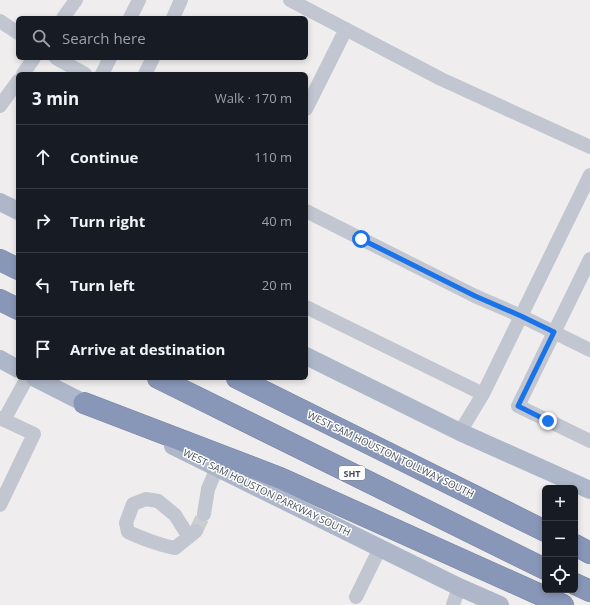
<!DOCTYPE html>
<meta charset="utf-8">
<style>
body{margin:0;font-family:"Open Sans",sans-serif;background:#20242c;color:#f1f3f6}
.controls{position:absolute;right:12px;bottom:12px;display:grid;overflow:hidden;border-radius:6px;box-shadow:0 2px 6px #0003}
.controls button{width:36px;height:36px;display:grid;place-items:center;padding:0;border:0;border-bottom:1px solid #363941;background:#171b24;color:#f1f3f6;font:20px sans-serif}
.stop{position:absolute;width:12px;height:12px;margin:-9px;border:3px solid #1a73e8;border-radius:50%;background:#fff}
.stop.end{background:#1a73e8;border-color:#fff;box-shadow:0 1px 4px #0008}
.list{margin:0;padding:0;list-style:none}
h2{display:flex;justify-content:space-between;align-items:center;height:52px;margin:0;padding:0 16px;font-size:17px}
h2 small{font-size:13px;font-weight:400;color:#9ea1a6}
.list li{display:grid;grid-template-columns:26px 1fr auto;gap:12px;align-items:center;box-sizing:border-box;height:64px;padding:0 16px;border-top:1px solid #363941}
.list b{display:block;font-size:15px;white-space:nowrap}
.list em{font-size:13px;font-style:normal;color:#9ea1a6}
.icon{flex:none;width:22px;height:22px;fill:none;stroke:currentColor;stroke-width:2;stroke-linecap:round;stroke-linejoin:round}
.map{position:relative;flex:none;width:590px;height:605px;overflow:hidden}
.search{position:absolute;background:#171b24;box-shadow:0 2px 6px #0003;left:16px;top:16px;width:292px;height:44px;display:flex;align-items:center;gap:10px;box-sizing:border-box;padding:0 14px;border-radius:6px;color:#9ea1a6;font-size:15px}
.panel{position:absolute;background:#171b24;box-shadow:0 2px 6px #0003;left:16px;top:72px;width:292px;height:308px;border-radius:6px}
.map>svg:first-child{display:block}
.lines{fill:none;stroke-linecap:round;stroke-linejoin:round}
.minor-tunnel{stroke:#cdcdcf;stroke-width:14;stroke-dasharray:14 7;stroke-linecap:butt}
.highway-casing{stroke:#7482a3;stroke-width:22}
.minor{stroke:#c1c6d1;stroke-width:14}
.major{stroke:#aeb7c9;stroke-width:18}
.highway{stroke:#8897b8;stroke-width:21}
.route{stroke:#1a73e8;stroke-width:5}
.labels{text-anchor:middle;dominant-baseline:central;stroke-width:3;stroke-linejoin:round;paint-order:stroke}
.shield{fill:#fff;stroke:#7e828a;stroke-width:1}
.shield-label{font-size:9px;font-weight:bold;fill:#474d58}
.street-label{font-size:10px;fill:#474d58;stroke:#fff}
</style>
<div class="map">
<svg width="590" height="605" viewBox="0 0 590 605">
<rect width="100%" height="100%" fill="#efeded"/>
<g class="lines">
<path class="minor-tunnel" d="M196,531L204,514"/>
<g class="highway-casing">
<path id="highway" d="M0,260L18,269
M0,300L18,309
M158,378L545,569
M237,378L545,531
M84,403L280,478L563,605
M575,545L590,553
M575,584L590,591"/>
</g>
<path class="minor" d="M290,0L441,79L590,147
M63,18L76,0
M130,18L139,0
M173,18L181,0
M0,21L18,33
M56,58L85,74
M23,74L34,58
M102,74L110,58
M145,74L153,58
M0,106L18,81
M306,109L346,29
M306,211L475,296L521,316L590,350
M590,259L518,406L590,441
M306,307L483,394
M0,418L34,434L0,505
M4,420L27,378
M460,432L483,394L590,175
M204,514L208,489L217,468
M189,537L175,515L158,501L146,499L133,504L126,523L128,532C144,539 158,545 175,548L196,531
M356,597L380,548
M453,605L459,587"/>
<path class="major" d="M0,202L18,211
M306,356L460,432L590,490
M0,359L18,369
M35,378L96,409
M173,446L459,587L500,605"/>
<use href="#highway" class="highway"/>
</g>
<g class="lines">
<path class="route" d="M361,239L475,296L521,316L554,332L518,406L548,421"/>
</g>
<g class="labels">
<rect class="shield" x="339" y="466" width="26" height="14" rx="3"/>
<g class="shield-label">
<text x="352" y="473">SHT</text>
</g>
<g class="street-label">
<text transform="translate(391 454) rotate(26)">WEST SAM HOUSTON TOLLWAY SOUTH</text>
<text transform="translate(267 492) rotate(26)">WEST SAM HOUSTON PARKWAY SOUTH</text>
</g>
</g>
</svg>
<div class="controls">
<button>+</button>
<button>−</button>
<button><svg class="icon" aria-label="locate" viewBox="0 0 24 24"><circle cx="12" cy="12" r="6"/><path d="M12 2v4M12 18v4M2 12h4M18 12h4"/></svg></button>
</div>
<div class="stop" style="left:361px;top:239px"></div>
<div class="stop end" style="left:548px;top:421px"></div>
<div class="search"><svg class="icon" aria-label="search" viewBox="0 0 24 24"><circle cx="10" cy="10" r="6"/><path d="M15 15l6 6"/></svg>Search here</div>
<section class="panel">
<h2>3 min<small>Walk · 170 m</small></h2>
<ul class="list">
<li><svg class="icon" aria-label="ahead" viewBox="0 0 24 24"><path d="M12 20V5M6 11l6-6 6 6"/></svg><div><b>Continue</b></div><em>110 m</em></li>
<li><svg class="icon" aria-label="right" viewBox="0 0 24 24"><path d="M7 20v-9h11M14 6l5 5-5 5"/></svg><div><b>Turn right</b></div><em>40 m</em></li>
<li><svg class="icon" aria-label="left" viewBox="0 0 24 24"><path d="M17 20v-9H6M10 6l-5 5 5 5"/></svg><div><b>Turn left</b></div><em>20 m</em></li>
<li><svg class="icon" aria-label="arrive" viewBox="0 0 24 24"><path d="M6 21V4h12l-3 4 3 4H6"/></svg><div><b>Arrive at destination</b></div></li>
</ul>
</section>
</div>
